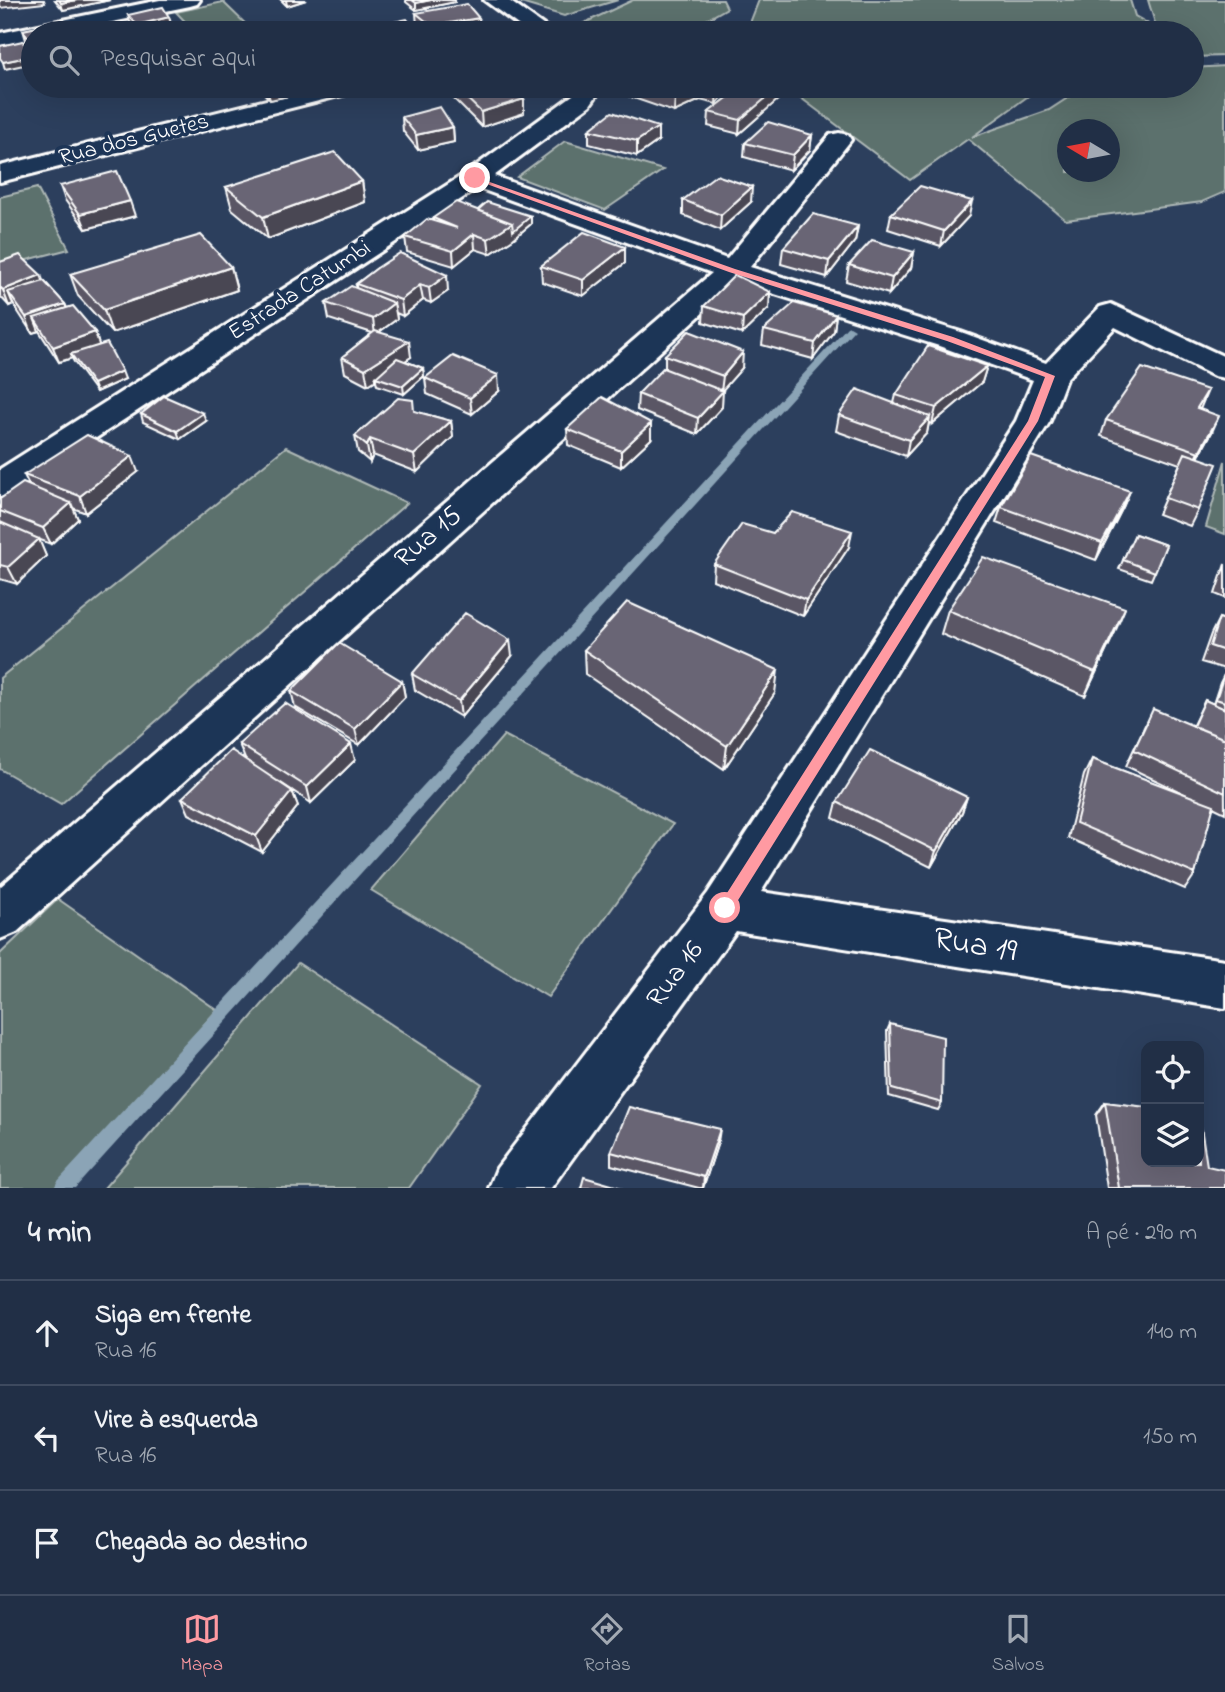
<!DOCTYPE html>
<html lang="pt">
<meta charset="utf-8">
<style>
body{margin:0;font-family:"Indie Flower",sans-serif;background:#2d3b51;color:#f1f3f6}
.controls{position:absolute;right:21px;bottom:21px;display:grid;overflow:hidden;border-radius:14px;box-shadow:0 7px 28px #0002}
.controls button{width:63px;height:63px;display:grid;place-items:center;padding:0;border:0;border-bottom:2px solid #3e4a5f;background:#212f46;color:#f1f3f6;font:35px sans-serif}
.compass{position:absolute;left:1057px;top:119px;width:63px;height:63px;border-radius:50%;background:#212f46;box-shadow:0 7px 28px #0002;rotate:280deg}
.stop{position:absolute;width:21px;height:21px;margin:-16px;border:5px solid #ff9aa2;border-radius:50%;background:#fff}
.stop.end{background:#ff9aa2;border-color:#fff;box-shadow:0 2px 7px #0008}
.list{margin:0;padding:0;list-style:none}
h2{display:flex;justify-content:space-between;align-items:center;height:91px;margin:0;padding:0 28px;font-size:30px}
h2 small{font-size:23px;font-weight:400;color:#a2a9b3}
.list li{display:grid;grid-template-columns:46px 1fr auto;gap:21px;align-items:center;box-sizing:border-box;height:105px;padding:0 28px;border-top:2px solid #3e4a5f}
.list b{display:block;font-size:26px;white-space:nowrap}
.list p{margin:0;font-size:23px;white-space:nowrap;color:#a2a9b3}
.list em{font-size:23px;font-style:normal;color:#a2a9b3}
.icon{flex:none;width:38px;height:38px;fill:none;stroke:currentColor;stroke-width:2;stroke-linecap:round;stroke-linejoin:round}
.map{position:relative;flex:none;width:1225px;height:1188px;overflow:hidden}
.search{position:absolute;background:#212f46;box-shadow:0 7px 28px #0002;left:21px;right:21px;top:21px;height:77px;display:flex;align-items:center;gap:18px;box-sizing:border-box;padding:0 24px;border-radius:38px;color:#a2a9b3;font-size:26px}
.sheet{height:406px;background:#212f46}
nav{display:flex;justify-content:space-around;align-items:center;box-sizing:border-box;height:98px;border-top:2px solid #3e4a5f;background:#212f46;font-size:19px;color:#a2a9b3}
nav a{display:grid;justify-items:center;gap:4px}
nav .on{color:#ff9aa2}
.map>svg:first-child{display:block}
.green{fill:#5c716d;stroke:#aeb8b6;stroke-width:2;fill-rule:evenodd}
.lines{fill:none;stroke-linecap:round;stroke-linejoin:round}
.stream{fill:#8ba4b6;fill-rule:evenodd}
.minor-casing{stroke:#fff;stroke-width:6}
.minor{fill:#1d3557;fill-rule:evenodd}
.wall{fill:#5a5765;stroke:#fff;stroke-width:2}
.shaded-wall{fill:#4a4752;stroke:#fff;stroke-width:2}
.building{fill:#696575;stroke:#fff;stroke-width:2}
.route{fill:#ff9aa2}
.labels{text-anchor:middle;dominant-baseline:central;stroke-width:7;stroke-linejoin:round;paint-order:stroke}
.far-street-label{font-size:23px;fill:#fff;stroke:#1d3557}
.street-label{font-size:28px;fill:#fff;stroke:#1d3557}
.near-street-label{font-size:33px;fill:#fff;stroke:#1d3557}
</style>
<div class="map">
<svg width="1225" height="1188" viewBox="0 0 1225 1188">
<rect width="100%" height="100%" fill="#2c3f5d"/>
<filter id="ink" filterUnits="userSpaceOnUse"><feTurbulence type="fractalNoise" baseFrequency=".0143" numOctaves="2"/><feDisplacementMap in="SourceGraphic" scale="14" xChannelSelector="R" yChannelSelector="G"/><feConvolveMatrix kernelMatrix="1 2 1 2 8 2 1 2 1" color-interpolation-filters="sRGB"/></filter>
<g filter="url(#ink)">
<path class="green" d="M524,0H618L564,16L521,3Z
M633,0H723L727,8L683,33H563Z
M759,0H1130L1135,16L1147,23L1116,33H746Z
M1148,0H1225V56L1192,57V33H1158Z
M223,2L255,33H196L176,12Z
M1225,66V192L1202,202L1066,220L968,139L910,180L785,86H1042L972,137L1049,110L1086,86H1192V68ZM1068,130H1110V172H1068Z
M565,141L663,170L605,210L517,177Z
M37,188L69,249L0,267V197Z
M286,447L407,503L61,804L0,769V678Z
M1225,461V534L1206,527Z
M504,735L673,824L548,997L371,890Z
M58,899L217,1010L58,1188H0V954Z
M298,963L482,1084L409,1188H104Z"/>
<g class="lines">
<path class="stream" d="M850,326L855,329L853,331L75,1188H54L57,1182L847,327Z"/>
<g class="minor-casing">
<path id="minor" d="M160,0H200L197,4L190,6L59,33H33V39L0,45V33Z
M484,0H508L554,33H529Z
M323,86H362L358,91L0,182V166Z
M580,86H603L590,105L494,176L727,259L830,135L839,133L848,135L851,140L750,267L961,332L1046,363L1100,307L1111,304L1225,357V378L1214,376L1115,327L1066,379L1050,421L761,892L1225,960V1008L736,931L551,1188H489L497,1168L708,893L1016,421L1033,380L939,346L737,282L17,932L0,939V887L712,273L478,188L12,493L0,497V469L466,173L573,95Z"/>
</g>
<use href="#minor" class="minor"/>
</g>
<path class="wall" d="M55,0H110L63,10Z
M281,0H306L287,6Z
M406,0H455V2L416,10L406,2Z
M416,13L479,18L480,31L468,33H426L417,26Z
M128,15L169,17L171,24L139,32L130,22Z
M23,30L33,33V53L27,43Z
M257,86H300L302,93L270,100Z
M452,86H508L524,99V113L482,127L453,98Z
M625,86H726L725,94L716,104L700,100L674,112L625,95Z
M743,86H783L781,97L739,134L708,126L709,112Z
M402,117L453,127L454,142L418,150L403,131Z
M589,130L658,141L637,156L589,144Z
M812,135L810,150L791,170L744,157L745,143Z
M362,181L365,202L268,239L232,209L226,187Z
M60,186L135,216L86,229L65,200Z
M683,200L751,202L720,230L683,215Z
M478,210L531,216V224L513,239L490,254L475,249L454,266L407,252L405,237L433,221V218Z
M891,214L969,216L941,246L888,229Z
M858,226L855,241L827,277L781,264L783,248Z
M625,247V263L583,296L542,282L541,266Z
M914,252L911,268L889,294L846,281L849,265Z
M0,262L44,281L65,304L67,308L95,332L99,345L125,379L96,392L74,362L72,358L59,362L39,331L32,333L13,304L9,306L0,296Z
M231,267L237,290L112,333L78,296L70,274Z
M377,268L448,291L431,303L423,300L403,316L396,313L397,319L379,332L411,357L405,361L423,368L424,376L404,394L377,385L376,380L368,385L345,373L342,357L372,333L329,319L326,303L356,289V284Z
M770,292L769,308L742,334L703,322L704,306Z
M836,315L834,331L813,359L762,345L764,330Z
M665,355L742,368L722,390V407L697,434L637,410L638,394L665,368Z
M987,366L982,382L932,424L929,423L927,433L906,456L836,431L839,415L894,403L896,395Z
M425,378L499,391L472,414L427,394Z
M414,411L451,421L453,437L417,472L373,455L370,462L358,452L355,436Z
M141,414L206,421L180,439L143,422Z
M1106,420L1212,432L1198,458V510L1190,526L1158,514L1180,464L1101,436Z
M567,429L651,439L621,467L568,445Z
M138,472L86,513L73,508L78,519L51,544L38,539L46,556L17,584L0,579V499L29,485L24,475Z
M1130,491L1123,507L1096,560L996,523L1001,507Z
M773,533L849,547L803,616L713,580L714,564Z
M1135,534L1166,545L1151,580L1119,569Z
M1225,564V598L1215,594Z
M948,610L1115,632L1085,696L941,634Z
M1219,618L1225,620V669L1201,662L1211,634Z
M584,650L775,693L724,769L585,674Z
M512,656L461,717L415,690L412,674Z
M1224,675L1225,813L1213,807L1195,874L1185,889L1068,838L1084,775L1092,759L1191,797L1126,766L1145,725H1193L1205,700L1213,704L1220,683Z
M402,681L405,697L359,745L295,707L291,691Z
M239,744L355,760L311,803L278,781L292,791L298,806L262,852L189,814L182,798L245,759Z
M967,797L962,812L931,867L833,818L837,802Z
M890,1024L942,1103L938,1110L889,1096L887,1031Z
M1105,1102L1207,1166L1225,1188H1107L1096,1115Z
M718,1142L703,1188H699L611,1165V1152Z"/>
<path class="shaded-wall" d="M0,0H44L45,3L0,8Z
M77,0H110L63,10L61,3Z
M286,0H306L287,6Z
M431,0H455V2L416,10V3Z
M169,17L171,24L139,32L137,25Z
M479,18L480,31L468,33H433L432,26Z
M412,26L413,33H385Z
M32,56L33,63L5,69L3,62Z
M300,86L302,93L270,100L268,93Z
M701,86L700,100L674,112L675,98Z
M721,86H726L725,94L716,104L717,90Z
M780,86H783L781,97L739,134L740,120Z
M524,99V113L482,127L481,112Z
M453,127L454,142L418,150L416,135Z
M658,127V141L637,156V141Z
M812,135L810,150L791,170L793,155Z
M362,181L365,202L268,239L263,217Z
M752,187L751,202L720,230L721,215Z
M130,201L135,216L86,229L80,214Z
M972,201L969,216L941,246L944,231Z
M531,216V224L513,239L490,254L488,239L512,223Z
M858,226L855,241L827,277L829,261Z
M474,234L475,249L454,266L453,251Z
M625,247V263L583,296V280Z
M914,252L911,268L889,294L892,278Z
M231,267L237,290L112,333L104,310Z
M41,275L47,291L8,292L13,304L9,306L3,290Z
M447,275L448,291L431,303L429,288Z
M420,285L423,300L403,316L401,300Z
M770,292L769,308L742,334L743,318Z
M394,303L397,319L375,335L373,319Z
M65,304L71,320L34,318L39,331L32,333L26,317Z
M836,315L834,331L813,359L815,343Z
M95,332L100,348L71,354L72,358L59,362L53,347Z
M409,341L411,357L379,378L376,377V380L368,385L365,369Z
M743,352L742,368L721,392L723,376Z
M987,366L982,382L932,424L936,408Z
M423,368L424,376L404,394L403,386Z
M122,371L125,379L96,392L93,384Z
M498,375L499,391L472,414L470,398Z
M1208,390L1201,407L1191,424L1197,408Z
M723,391L722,407L697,434L698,418Z
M203,413L206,421L180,439L177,431Z
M1219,416L1212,432L1192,468L1199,452Z
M930,417L927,433L906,456L909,440Z
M451,421L453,437L417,472L414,455Z
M651,423V439L621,467V451Z
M370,439L373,455L370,462L367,446Z
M132,456L138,472L86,513L80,496Z
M1130,491L1123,507L1096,560L1102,543Z
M71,503L78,519L51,544L43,528Z
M852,531L849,547L803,616L806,600Z
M39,539L46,556L17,584L8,567Z
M1125,608L1115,632L1085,696L1095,672Z
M510,640L512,656L461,717L459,701Z
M778,670L775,693L724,769L727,746Z
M402,681L405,697L359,745L355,729Z
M351,744L355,760L311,803L307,787Z
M292,791L298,806L262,852L256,836Z
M967,797L962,812L931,867L936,851Z
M720,1129L718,1142L703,1188L704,1177Z"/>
<path class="building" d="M59,0H77L61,3Z
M412,0H431L416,3Z
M467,4L479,18L432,26L416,13Z
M163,7L169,17L137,25L128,15Z
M407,19L412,26L385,33H365L362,29Z
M61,22L62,33H33V46L23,30Z
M135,28L138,33H115Z
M23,41L32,56L3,62L0,58V46Z
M262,86H300L268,93Z
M454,86H508L524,99L481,112Z
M638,86H721L717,90L701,86L675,98Z
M743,86H780L740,120L709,112Z
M440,107L453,127L416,135L402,117Z
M612,112L658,127L637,141L589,130Z
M768,122L812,135L793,155L745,143Z
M335,152L362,181L263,217L226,187Z
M117,171L130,201L80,214L60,186Z
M716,175L752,187L721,215L683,200Z
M920,186L972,201L944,231L891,214Z
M456,202L512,223L488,239L474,234L453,251L405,237L427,219L457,228L433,218Z
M487,202L531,216L513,231L512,223L478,210Z
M813,214L858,226L829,261L783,248Z
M584,232L625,247L583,280L541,266Z
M201,235L231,267L104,310L70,274Z
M872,240L914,252L892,278L849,265Z
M400,253L447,275L429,288L420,285L401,300L356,284L377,268Z
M20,255L41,275L3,290L0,287V262Z
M735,275L770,292L743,318L704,306Z
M44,281L65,304L26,317L8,292Z
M351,286L394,303L373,319L326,303Z
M794,303L836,315L815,343L764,330Z
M73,306L95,332L53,347L34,318Z
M375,331L409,341L365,369L342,357Z
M689,331L743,352L723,376L665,355Z
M107,343L122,371L93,384L71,354Z
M928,346L987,366L936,408L896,395Z
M453,356L498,375L470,398L425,378Z
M397,358L423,368L403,386L376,377Z
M663,368L723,391L698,418L638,394Z
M1142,368L1208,390L1197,408L1219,416L1199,452L1106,420Z
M857,389L930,417L909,440L839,415Z
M164,396L203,413L177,431L141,414Z
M602,397L651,423L621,451L567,429Z
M398,398L413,400L414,411L451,421L414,455L370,439L367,446L355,436Z
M87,435L132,456L80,496L24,475Z
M1185,453L1217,464L1198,510L1165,498Z
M1031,456L1130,491L1102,543L1001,507Z
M23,483L71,503L43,528L0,511V499Z
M792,512L852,531L806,600L714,564L742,524L773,533Z
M0,522L39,539L8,567L0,565Z
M1135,534L1166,545L1155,572L1123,560Z
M983,557L1125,608L1095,672L948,610Z
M627,602L778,670L727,746L584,650Z
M465,613L510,640L459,701L412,674Z
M1219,618L1225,620V651L1210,646Z
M339,643L402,681L355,729L291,691Z
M1224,675H1225V702L1216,699Z
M1205,700L1225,709V739L1193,726Z
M285,703L351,744L307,787L239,744Z
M1153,709L1225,739V793L1134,750Z
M231,750L292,791L256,836L182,798Z
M870,750L967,797L936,851L837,802Z
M1092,759L1214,805L1195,874L1076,823Z
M890,1024L943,1037L942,1103L892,1089Z
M1105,1102L1146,1107V1162H1199V1114L1207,1166L1225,1170V1188H1119Z
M629,1107L720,1129L704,1177L611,1152Z
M584,1177L622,1188H581Z"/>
</g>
<path class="route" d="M473,176L735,269L953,337L1055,376L1038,421L730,913L725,915L718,908L720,904L1028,421L1045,377L947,341L729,272L473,179Z"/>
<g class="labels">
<g class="far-street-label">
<text transform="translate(134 140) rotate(-14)">Rua dos Guetes</text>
<text transform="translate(300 291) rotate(-33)">Estrada Catumbi</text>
</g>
<g class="street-label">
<text transform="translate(429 538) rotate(-41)">Rua 15</text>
<text transform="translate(676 975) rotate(-53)">Rua 16</text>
</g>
<g class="near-street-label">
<text transform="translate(975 946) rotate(9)">Rua 19</text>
</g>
</g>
</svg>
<div class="controls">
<button><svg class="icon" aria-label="locate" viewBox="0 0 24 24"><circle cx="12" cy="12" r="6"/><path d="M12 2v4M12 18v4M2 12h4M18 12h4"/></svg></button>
<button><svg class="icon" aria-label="layers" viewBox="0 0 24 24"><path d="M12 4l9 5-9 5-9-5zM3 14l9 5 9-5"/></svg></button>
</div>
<svg class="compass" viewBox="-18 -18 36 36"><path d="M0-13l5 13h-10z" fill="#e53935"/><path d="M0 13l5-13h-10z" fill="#a2a9b3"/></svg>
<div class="stop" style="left:725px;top:908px"></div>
<div class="stop end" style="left:475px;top:178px"></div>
<div class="search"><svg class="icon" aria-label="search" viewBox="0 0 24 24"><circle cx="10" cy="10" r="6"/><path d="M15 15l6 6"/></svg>Pesquisar aqui</div>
</div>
<section class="sheet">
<h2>4 min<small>A pé · 290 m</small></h2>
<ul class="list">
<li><svg class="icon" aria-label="ahead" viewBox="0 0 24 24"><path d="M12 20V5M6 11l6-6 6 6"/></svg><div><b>Siga em frente</b><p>Rua 16</p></div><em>140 m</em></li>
<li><svg class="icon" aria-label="left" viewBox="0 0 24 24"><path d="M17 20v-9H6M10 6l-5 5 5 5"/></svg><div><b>Vire à esquerda</b><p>Rua 16</p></div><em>150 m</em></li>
<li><svg class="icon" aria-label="arrive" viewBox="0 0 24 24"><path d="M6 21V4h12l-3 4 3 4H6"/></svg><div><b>Chegada ao destino</b></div></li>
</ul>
</section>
<nav>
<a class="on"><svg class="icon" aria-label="map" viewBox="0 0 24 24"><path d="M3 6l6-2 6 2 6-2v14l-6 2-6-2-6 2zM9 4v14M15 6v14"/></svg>Mapa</a>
<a><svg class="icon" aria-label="directions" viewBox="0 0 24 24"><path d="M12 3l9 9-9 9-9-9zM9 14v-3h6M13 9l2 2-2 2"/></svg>Rotas</a>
<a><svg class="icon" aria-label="saved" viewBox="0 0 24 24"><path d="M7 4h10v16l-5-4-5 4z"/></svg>Salvos</a>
</nav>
